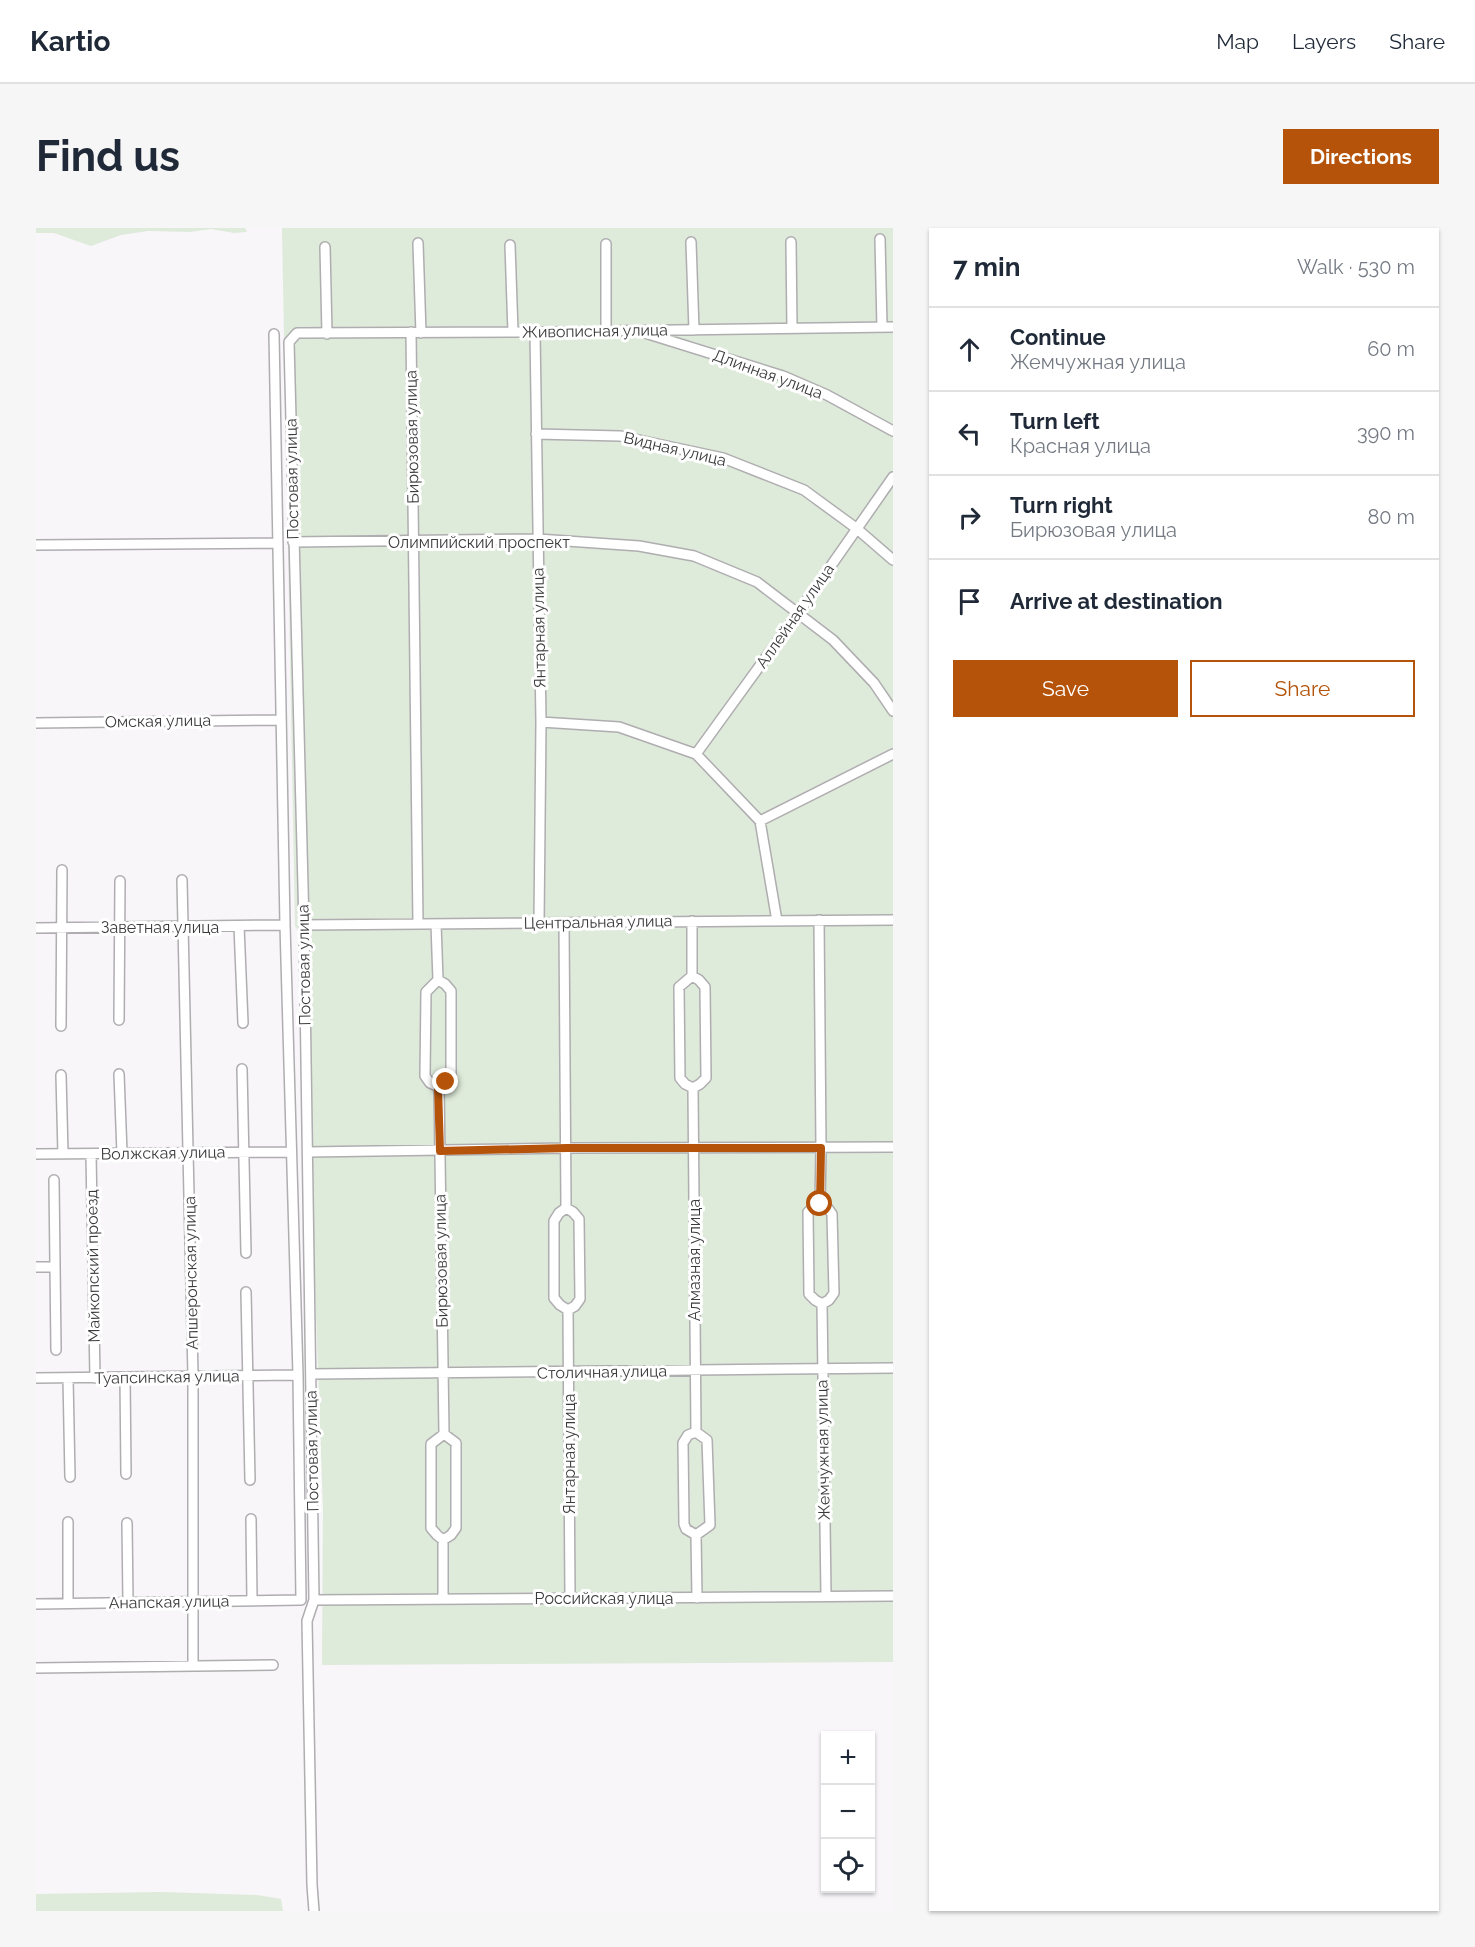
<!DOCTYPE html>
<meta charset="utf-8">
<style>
body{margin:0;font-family:Raleway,sans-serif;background:#f6f6f7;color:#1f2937}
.controls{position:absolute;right:18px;bottom:18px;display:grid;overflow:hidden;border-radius:0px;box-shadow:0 2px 4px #0004}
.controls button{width:54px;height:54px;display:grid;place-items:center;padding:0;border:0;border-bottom:2px solid #e0e1e3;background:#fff;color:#1f2937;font:30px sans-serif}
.stop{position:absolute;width:18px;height:18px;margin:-14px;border:4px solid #b45309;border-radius:50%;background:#fff}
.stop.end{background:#b45309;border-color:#fff;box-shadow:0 2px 6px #0008}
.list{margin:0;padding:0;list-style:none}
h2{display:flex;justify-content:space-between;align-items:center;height:78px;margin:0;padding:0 24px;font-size:26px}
h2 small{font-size:20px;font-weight:400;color:#747a83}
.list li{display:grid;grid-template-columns:39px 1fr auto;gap:18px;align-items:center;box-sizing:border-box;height:84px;padding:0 24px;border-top:2px solid #e0e1e3}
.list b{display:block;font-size:22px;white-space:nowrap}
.list p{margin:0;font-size:20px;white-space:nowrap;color:#747a83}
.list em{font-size:20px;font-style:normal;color:#747a83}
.actions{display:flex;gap:12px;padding:18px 24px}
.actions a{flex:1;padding:14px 0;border:2px solid #b45309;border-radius:0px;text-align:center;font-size:21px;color:#b45309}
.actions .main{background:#b45309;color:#fff}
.icon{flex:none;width:33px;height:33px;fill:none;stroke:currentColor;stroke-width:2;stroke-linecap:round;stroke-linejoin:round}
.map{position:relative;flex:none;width:857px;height:1683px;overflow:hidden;border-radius:0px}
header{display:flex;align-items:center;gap:36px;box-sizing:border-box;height:84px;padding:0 30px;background:#fff;border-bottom:2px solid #e0e1e3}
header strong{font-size:28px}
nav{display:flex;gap:33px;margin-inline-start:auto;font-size:21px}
.intro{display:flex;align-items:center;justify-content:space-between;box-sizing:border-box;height:144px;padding:0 36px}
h1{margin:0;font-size:42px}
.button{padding:15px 27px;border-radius:0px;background:#b45309;color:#fff;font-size:21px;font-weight:700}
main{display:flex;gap:36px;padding:0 36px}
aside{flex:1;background:#fff;border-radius:0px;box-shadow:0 2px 4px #0004}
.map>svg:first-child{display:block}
.green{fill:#deeada}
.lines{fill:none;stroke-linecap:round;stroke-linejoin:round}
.minor-casing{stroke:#afadb0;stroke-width:12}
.minor{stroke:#fff;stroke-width:9}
.route{stroke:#b45309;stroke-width:8}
.labels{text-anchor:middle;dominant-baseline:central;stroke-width:6;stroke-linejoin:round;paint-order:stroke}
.street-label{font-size:16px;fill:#3b3a3c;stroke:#fff}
</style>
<header>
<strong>Kartio</strong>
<nav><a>Map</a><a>Layers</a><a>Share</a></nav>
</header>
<div class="intro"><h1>Find us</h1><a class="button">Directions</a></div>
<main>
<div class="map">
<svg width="857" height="1683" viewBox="0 0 857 1683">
<rect width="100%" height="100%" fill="#f8f6f9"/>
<path class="green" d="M0,0H209L211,4L198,5L175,1L154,4L112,3L85,7L55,18L18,5H0Z
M246,0H857V1434L286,1437L287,1281L276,974L269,717L259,698Z
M125,1664L221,1667L245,1671L247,1683H0V1666Z"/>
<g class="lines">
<g class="minor-casing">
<path id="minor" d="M844,11L846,99
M655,14L658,102
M755,14L756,100
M382,15L385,105
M474,17L477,104
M289,19L291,106
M570,102V16
M375,104L382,696
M499,104L505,494L503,695
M609,105L747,148L791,167L857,203
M500,206L584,208L687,230L768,262L820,300L857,332
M257,314L502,311L603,318L658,328L721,354L797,412L838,455L857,483
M0,317L242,315
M505,494L583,499L660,526L724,593L741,693
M0,495L245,492
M660,526L762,385L857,249
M724,593L857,526
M146,652L157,1148V1438
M783,692L785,920L784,976L791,979L796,986L798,1065L793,1072L786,1076L790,1368
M656,693V748L663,752L669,759L670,850L664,856L657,860L660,1204L671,1212L674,1297L660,1307L661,1370
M528,695L530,980L523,985L518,993V1070L524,1077L532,1082L534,1370
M400,696L402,752L390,764L389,848L394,855L403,859L408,1206L420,1215V1300L415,1307L407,1312V1371
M268,697L857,692
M203,698L207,795
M0,700L249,697
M656,748L643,759L644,850L649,856L657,860
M402,752L409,756L415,763V849L403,859
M83,792L84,653
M25,798L26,642
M206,841L210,1025
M83,846L86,925
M25,847L27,926
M272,924L531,920L857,919
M0,926L255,924
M55,926L59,1150
M18,952L20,1122
M784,976L778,979L772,984L773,1066L779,1072L786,1076
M530,980L537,984L543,991L544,1071L539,1078L532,1082
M0,1039H19
M210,1064L214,1252
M275,1146L857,1140
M89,1149L90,1246
M0,1150L262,1147
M32,1150L34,1249
M660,1204L652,1207L647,1215L648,1296L650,1301L660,1307
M215,1291L216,1373
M32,1294V1375
M91,1295L92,1374
M407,1312L401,1307L395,1300V1216L408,1206
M278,1372L857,1368
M0,1376L265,1372L262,1147L249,697L238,106
M0,1440L237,1437
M278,1683L276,1657L271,1393L278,1372L268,697L253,114L261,105L499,104L857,99"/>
</g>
<use href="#minor" class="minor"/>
</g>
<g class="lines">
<path class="route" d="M410,854L402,859L404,923L531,920H785L784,976"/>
</g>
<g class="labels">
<g class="street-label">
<text transform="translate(559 103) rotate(-1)">Живописная улица</text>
<text transform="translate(732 146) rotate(20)">Длинная улица</text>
<text transform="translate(376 209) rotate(-91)">Бирюзовая улица</text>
<text transform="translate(639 221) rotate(13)">Видная улица</text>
<text transform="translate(256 251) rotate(-91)">Постовая улица</text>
<text x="443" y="314">Олимпийский проспект</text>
<text transform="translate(759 388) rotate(-55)">Аллейная улица</text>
<text transform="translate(503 400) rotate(-91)">Янтарная улица</text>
<text transform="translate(122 493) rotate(-1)">Омская улица</text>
<text transform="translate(562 694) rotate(-1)">Центральная улица</text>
<text x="124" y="699">Заветная улица</text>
<text transform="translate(268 737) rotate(-91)">Постовая улица</text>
<text transform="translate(127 925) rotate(-1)">Волжская улица</text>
<text transform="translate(658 1032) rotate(-90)">Алмазная улица</text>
<text transform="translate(405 1033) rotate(-91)">Бирюзовая улица</text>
<text transform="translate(57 1038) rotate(-91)">Майкопский проезд</text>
<text transform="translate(155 1045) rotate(-91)">Апшеронская улица</text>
<text transform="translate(566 1144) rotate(-1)">Столичная улица</text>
<text transform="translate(131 1149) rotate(-1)">Туапсинская улица</text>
<text transform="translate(787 1222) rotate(-91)">Жемчужная улица</text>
<text transform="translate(276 1223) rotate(-91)">Постовая улица</text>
<text transform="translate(533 1226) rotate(-90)">Янтарная улица</text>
<text x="568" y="1370">Российская улица</text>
<text transform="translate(133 1374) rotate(-1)">Анапская улица</text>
</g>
</g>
</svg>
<div class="controls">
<button>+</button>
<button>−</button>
<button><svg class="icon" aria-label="locate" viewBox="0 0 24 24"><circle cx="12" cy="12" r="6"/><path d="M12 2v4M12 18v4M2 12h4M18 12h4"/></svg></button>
</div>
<div class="stop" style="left:784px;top:976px"></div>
<div class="stop end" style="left:410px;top:854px"></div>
</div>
<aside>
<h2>7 min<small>Walk · 530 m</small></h2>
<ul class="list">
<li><svg class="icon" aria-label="ahead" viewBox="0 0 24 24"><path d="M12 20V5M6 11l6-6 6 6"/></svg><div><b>Continue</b><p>Жемчужная улица</p></div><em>60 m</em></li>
<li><svg class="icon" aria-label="left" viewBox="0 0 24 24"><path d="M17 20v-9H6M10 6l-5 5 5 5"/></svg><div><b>Turn left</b><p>Красная улица</p></div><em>390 m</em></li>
<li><svg class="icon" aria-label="right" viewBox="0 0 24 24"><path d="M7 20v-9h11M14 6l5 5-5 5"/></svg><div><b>Turn right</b><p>Бирюзовая улица</p></div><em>80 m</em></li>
<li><svg class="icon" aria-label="arrive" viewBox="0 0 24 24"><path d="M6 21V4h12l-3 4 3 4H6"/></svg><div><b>Arrive at destination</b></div></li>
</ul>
<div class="actions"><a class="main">Save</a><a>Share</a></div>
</aside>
</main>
